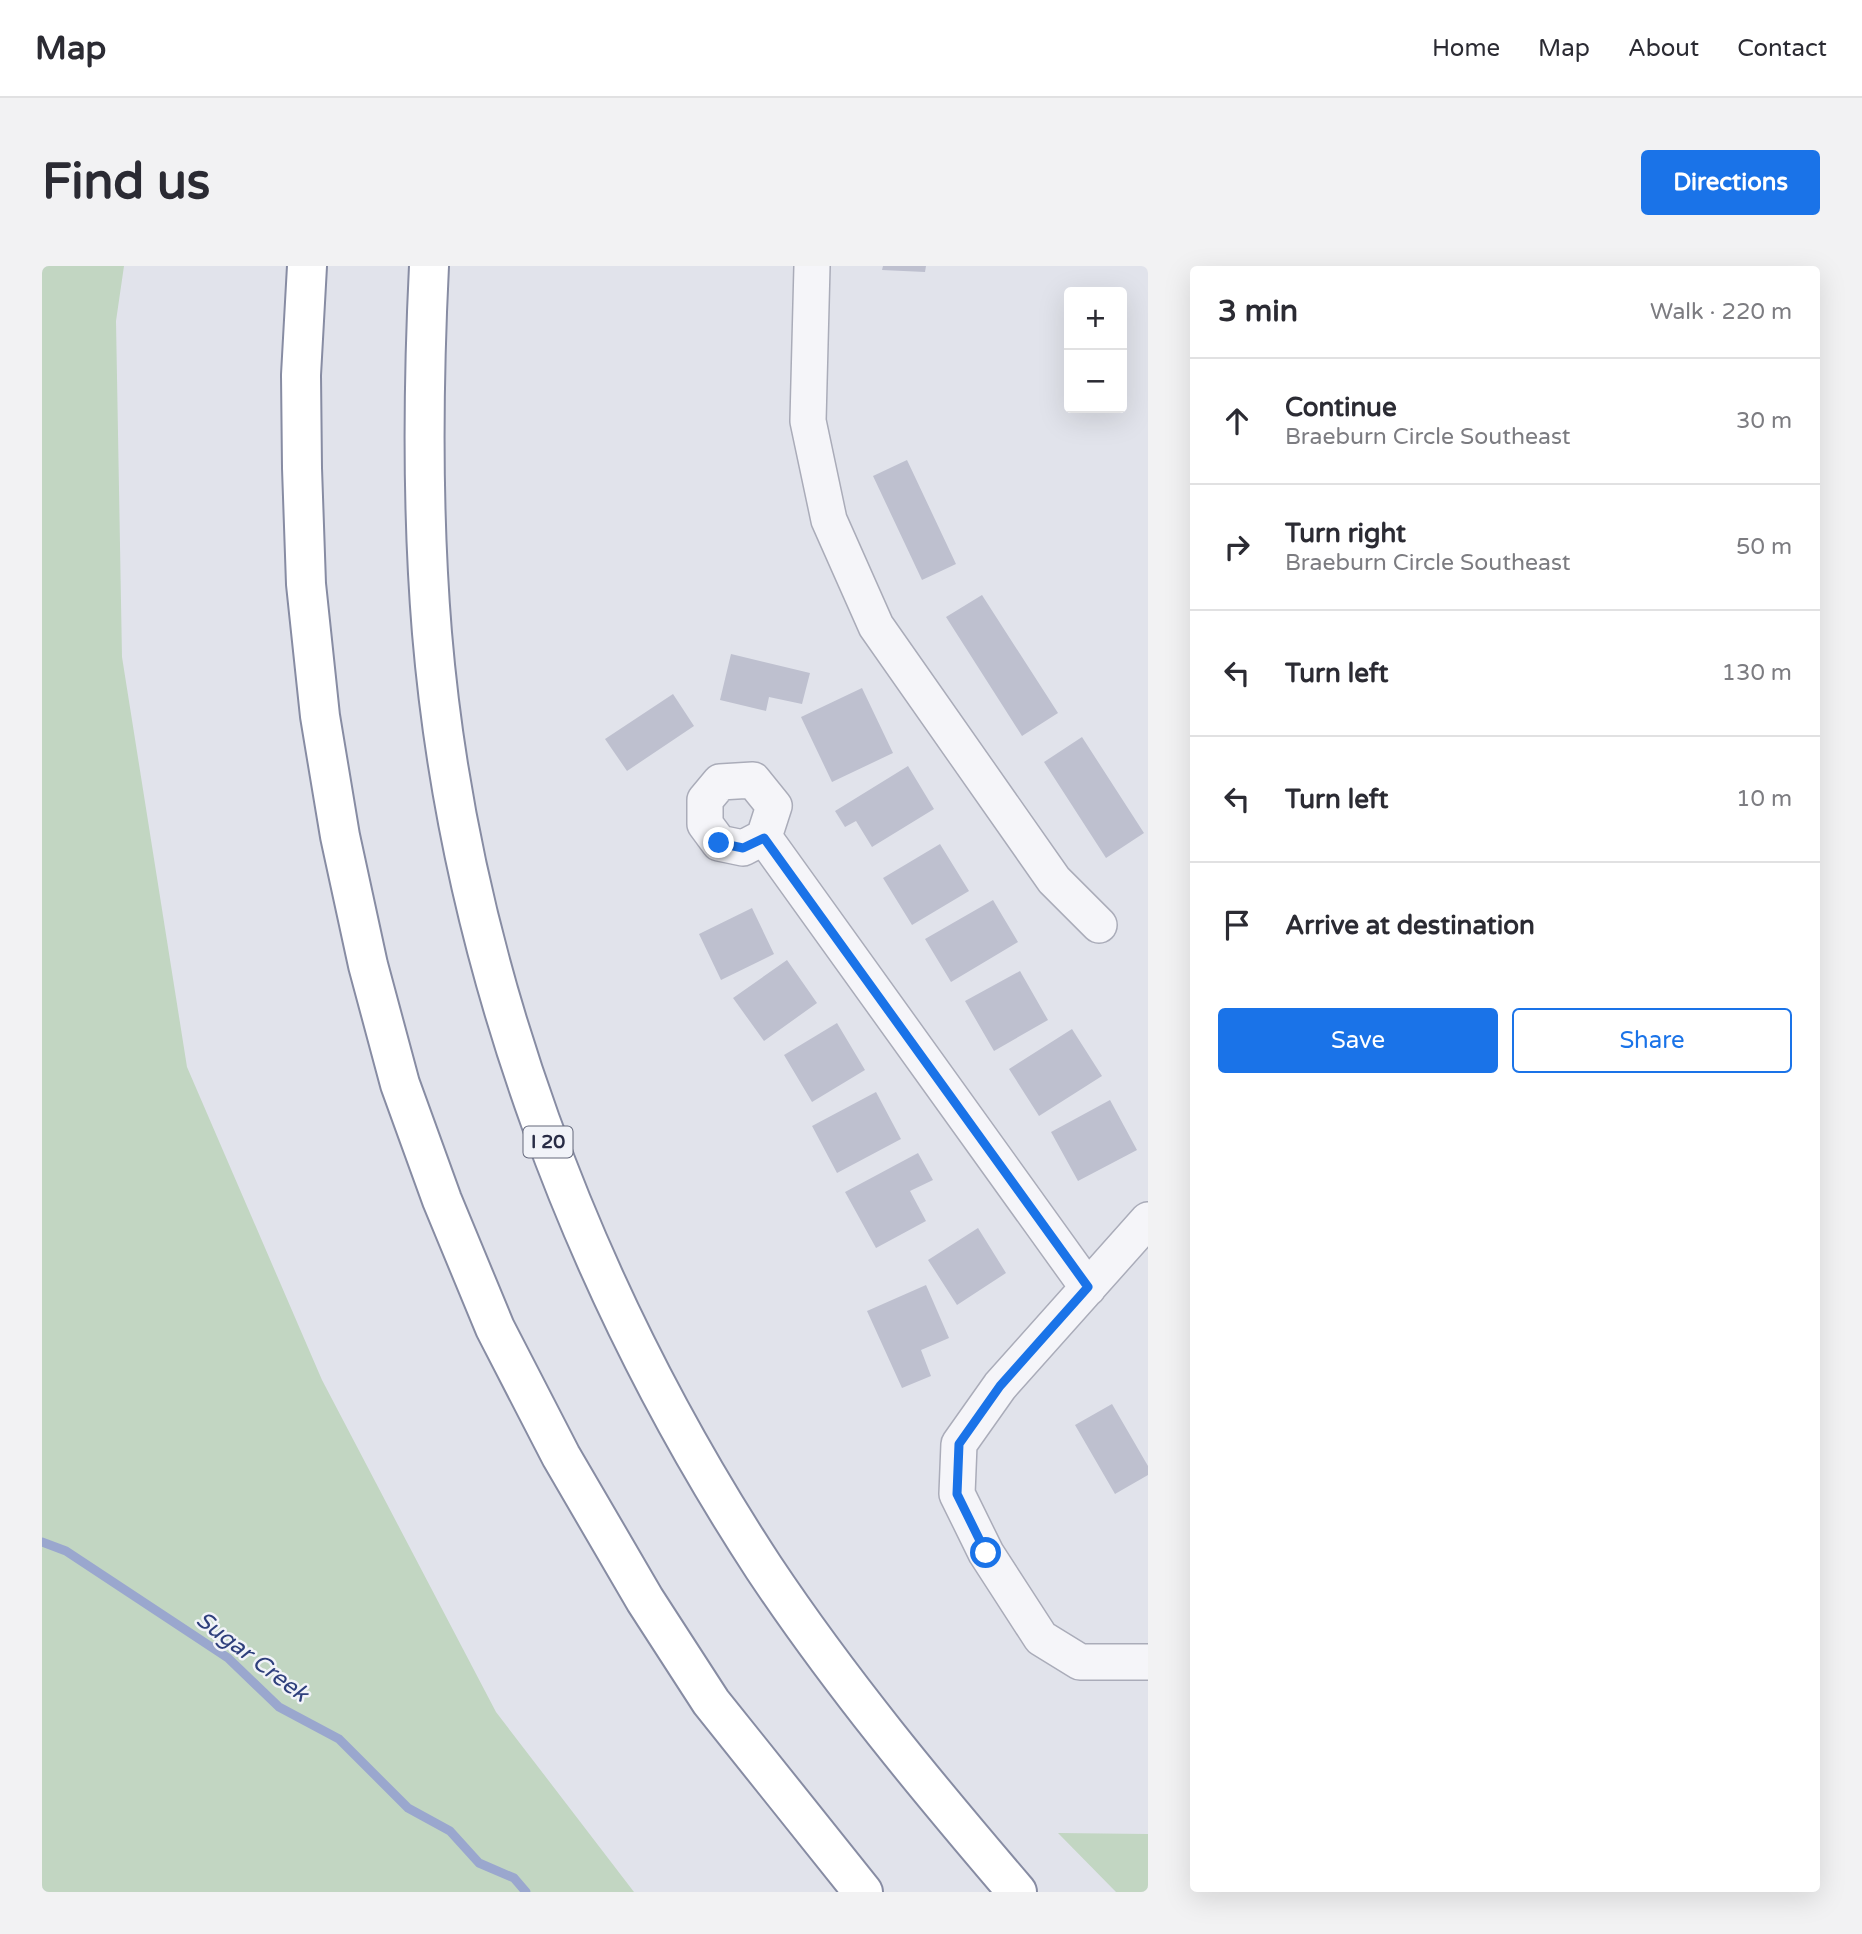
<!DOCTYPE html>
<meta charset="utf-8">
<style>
body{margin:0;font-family:"Varela Round",sans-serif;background:#f2f2f3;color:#2b2b33}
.controls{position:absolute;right:21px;top:21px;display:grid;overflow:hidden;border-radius:7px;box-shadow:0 7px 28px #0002}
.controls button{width:63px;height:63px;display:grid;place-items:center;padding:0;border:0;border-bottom:2px solid #e1e1e2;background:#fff;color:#2b2b33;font:35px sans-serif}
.stop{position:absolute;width:21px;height:21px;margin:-16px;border:5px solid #1a73e8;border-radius:50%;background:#fff}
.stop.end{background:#1a73e8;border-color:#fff;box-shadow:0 2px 7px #0008}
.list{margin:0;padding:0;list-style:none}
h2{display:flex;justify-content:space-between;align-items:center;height:91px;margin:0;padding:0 28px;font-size:30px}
h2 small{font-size:23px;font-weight:400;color:#7c7c81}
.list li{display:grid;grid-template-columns:46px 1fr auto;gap:21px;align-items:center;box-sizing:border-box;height:126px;padding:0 28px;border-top:2px solid #e1e1e2}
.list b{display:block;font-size:26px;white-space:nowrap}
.list p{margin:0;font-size:23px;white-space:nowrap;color:#7c7c81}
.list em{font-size:23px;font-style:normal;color:#7c7c81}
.actions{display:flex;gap:14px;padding:21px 28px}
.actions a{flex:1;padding:16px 0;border:2px solid #1a73e8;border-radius:7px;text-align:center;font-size:24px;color:#1a73e8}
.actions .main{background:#1a73e8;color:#fff}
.icon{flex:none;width:38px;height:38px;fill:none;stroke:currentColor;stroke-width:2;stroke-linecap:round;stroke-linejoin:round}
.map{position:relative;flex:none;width:1106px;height:1626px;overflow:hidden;border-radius:7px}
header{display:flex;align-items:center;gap:42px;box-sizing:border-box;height:98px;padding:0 35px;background:#fff;border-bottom:2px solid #e1e1e2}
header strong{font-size:33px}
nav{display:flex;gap:38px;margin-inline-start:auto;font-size:24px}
.intro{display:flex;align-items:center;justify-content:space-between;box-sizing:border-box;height:168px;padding:0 42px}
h1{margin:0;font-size:49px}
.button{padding:18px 32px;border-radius:7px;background:#1a73e8;color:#fff;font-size:24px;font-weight:700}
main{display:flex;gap:42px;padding:0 42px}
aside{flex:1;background:#fff;border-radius:7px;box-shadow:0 7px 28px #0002}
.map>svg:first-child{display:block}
.green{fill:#c2d6c2}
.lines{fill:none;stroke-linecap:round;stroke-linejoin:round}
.stream{stroke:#9aa7ce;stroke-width:9}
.building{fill:#bec0cf}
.street-casing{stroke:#aaacb9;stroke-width:38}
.highway-casing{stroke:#878ca3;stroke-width:42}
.street{stroke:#f5f5f9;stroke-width:35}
.highway{stroke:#fff;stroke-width:38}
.route{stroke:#1a73e8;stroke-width:9}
.labels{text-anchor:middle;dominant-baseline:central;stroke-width:5;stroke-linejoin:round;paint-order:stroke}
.shield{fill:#f1f3f8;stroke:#64687b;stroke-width:2}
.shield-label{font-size:19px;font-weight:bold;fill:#282c45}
.water-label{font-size:23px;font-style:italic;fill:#2e3f7c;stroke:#f1f3f8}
</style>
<header>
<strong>Map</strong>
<nav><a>Home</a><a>Map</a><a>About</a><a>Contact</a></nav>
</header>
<div class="intro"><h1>Find us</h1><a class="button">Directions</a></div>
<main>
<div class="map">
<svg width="1106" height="1626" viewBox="0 0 1106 1626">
<rect width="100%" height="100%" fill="#e1e3eb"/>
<path class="green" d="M0,0H82L74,55L80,391L145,801L280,1114L454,1446L592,1626H0Z
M1016,1567L1106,1568V1626H1074Z"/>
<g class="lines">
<path class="stream" d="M0,1276L24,1285L186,1392L237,1441L297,1473L366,1542L408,1565L437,1597L472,1612L484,1626"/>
</g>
<path class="building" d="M841,0H884L883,6L840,4Z
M865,194L914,298L880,314L831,210Z
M940,329L1016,447L980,470L904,351Z
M689,388L768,407L760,438L727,431L724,445L678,434Z
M820,422L851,487L790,516L759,451Z
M631,428L652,460L585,505L563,473Z
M1040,471L1102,567L1064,592L1002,496Z
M866,500L892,543L830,581L814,555L803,561L793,545Z
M898,578L927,625L870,659L841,612Z
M951,634L976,676L909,716L883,673Z
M710,642L732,688L679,714L657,668Z
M745,694L775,737L722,775L691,732Z
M978,705L1006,754L952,785L923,735Z
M795,757L823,804L770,836L742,789Z
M1030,763L1060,810L997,850L967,803Z
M834,826L859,873L795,907L770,860Z
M1068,834L1095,884L1036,915L1009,866Z
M876,887L891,914L868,925L884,955L834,982L803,926Z
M936,962L964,1007L915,1039L886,994Z
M884,1019L907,1072L879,1084L889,1110L860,1122L825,1045Z
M1070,1138L1106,1200V1209L1073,1228L1033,1159Z"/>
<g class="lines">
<g class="street-casing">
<path id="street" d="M770,0L766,155L787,254L834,360L1012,614L1057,659
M711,514L732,540L722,571L701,582L677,577L663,558V534L678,516Z
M722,571L1046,1022
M1106,954L958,1120L917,1178L915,1228L944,1287L999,1372L1038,1396H1106"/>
</g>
<g class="highway-casing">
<path id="highway" d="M265,0L259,109L260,202L264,318L278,450L298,570L326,699L358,818L400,934L453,1062L519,1190L603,1334L669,1436L821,1626
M387,0C381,122 380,245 390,367C418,699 540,1024 722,1302C798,1416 886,1522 975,1626"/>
</g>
<use href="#street" class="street"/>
<use href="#highway" class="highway"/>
</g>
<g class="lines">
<path class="route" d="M677,577L701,582L722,572L1046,1021L958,1120L917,1178L915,1228L944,1287"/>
</g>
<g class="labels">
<rect class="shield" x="481.5" y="860.5" width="49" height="31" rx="5"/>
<g class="shield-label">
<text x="506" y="876">I 20</text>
</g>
<g class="water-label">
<text transform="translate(210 1391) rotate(37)">Sugar Creek</text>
</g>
</g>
</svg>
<div class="controls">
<button>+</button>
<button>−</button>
</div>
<div class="stop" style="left:944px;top:1287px"></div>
<div class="stop end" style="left:677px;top:577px"></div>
</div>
<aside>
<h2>3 min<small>Walk · 220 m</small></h2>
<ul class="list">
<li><svg class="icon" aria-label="ahead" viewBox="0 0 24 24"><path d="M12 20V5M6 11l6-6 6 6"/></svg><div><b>Continue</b><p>Braeburn Circle Southeast</p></div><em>30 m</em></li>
<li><svg class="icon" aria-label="right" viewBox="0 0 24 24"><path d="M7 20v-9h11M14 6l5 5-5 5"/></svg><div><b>Turn right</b><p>Braeburn Circle Southeast</p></div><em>50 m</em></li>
<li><svg class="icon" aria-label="left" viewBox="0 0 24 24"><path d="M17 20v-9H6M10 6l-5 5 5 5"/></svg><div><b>Turn left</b></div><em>130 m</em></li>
<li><svg class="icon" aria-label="left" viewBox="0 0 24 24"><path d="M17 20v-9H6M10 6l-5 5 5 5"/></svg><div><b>Turn left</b></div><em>10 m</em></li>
<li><svg class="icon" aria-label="arrive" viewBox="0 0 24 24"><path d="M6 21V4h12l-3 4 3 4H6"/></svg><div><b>Arrive at destination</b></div></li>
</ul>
<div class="actions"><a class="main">Save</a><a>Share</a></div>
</aside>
</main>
